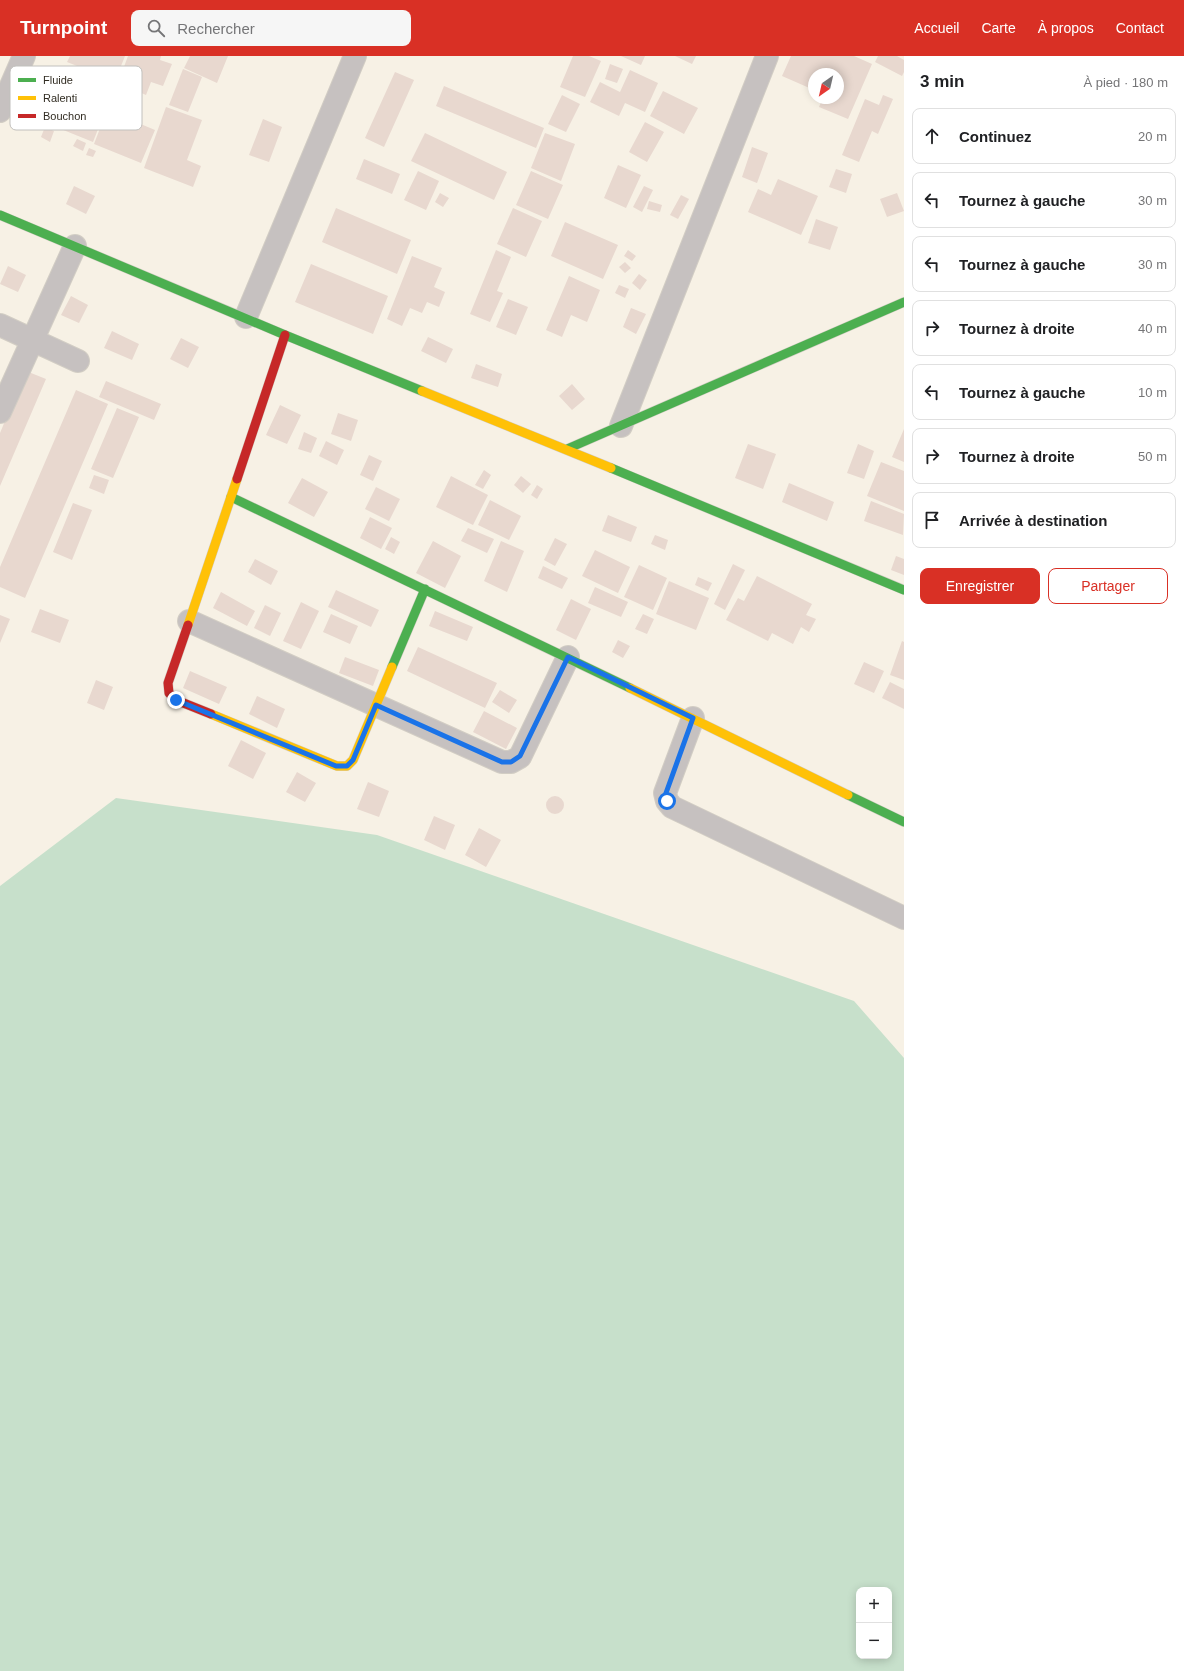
<!DOCTYPE html>
<html lang="fr">
<meta charset="utf-8">
<style>
body{margin:0;font-family:Helvetica,sans-serif;background:#f6f6f6;color:#202124}
.controls{position:absolute;right:12px;bottom:12px;display:grid;overflow:hidden;border-radius:8px;box-shadow:0 2px 10px #0003}
.controls button{width:36px;height:36px;display:grid;place-items:center;padding:0;border:0;border-bottom:1px solid #e0e0e0;background:#fff;color:#202124;font:20px sans-serif}
.compass{position:absolute;left:808px;top:12px;width:36px;height:36px;border-radius:50%;background:#fff;box-shadow:0 2px 10px #0003;rotate:214deg}
.stop{position:absolute;width:12px;height:12px;margin:-9px;border:3px solid #1a73e8;border-radius:50%;background:#fff}
.stop.end{background:#1a73e8;border-color:#fff;box-shadow:0 1px 4px #0008}
.list{margin:0;padding:0;list-style:none}
h2{display:flex;justify-content:space-between;align-items:center;height:52px;margin:0;padding:0 16px;font-size:17px}
h2 small{font-size:13px;font-weight:400;color:#757577}
.list li{display:grid;grid-template-columns:26px 1fr auto;gap:12px;align-items:center;box-sizing:border-box;height:56px;margin:0 8px 8px;padding:0 8px;border:1px solid #e0e0e0;border-radius:8px}
.list b{display:block;font-size:15px;white-space:nowrap}
.list em{font-size:13px;font-style:normal;color:#757577}
.actions{display:flex;gap:8px;padding:12px 16px}
.actions a{flex:1;padding:9px 0;border:1px solid #d93025;border-radius:8px;text-align:center;font-size:14px;color:#d93025}
.actions .main{background:#d93025;color:#fff}
.icon{flex:none;width:22px;height:22px;fill:none;stroke:currentColor;stroke-width:2;stroke-linecap:round;stroke-linejoin:round}
.map{position:relative;flex:none;width:904px;height:1615px;overflow:hidden}
header{display:flex;align-items:center;gap:24px;box-sizing:border-box;height:56px;padding:0 20px;background:#d93025;color:#fff}
header strong{font-size:19px}
nav{display:flex;gap:22px;margin-inline-start:auto;font-size:14px}
.search{width:280px;height:36px;background:#f6f6f6;display:flex;align-items:center;gap:10px;box-sizing:border-box;padding:0 14px;border-radius:8px;color:#757577;font-size:15px}
main{display:flex}
aside{flex:1;background:#fff}
.map>svg:first-child{display:block}
.green{fill:#c7e0cb;fill-rule:evenodd}
.building{fill:#e8d8cf}
.lines{fill:none;stroke-linecap:round;stroke-linejoin:round}
.street-casing{stroke:#d2cdc4;stroke-width:24}
.fast-casing{stroke:#d2cdc4;stroke-width:10}
.slow-casing{stroke:#d2cdc4;stroke-width:10}
.jam-casing{stroke:#d2cdc4;stroke-width:10}
.street{stroke:#c6c1c0;stroke-width:22}
.fast{stroke:#4caf50;stroke-width:9}
.slow{stroke:#ffc107;stroke-width:9}
.jam{stroke:#c62828;stroke-width:9}
.route{stroke:#1a73e8;stroke-width:5}
.key{fill:#fff;stroke:#c1c0bd;stroke-width:1}
.key-label{font-size:11px;fill:#312c22}
</style>
<header>
<strong>Turnpoint</strong>
<div class="search"><svg class="icon" aria-label="search" viewBox="0 0 24 24"><circle cx="10" cy="10" r="6"/><path d="M15 15l6 6"/></svg>Rechercher</div>
<nav><a>Accueil</a><a>Carte</a><a>À propos</a><a>Contact</a></nav>
</header>
<main>
<div class="map">
<svg width="904" height="1615" viewBox="0 0 904 1615">
<rect width="100%" height="100%" fill="#f7f1e5"/>
<path class="green" d="M116,742L377,779L854,945L904,1002V1615H0V830ZM859,1534H889V1600H859Z"/>
<path class="building" d="M70,0H125L115,25L67,6Z
M128,0H161L160,4L172,8L163,30L151,26L146,39L118,27Z
M190,0H228L217,27L184,12Z
M573,0H589L601,5L585,41L560,31Z
M621,0H645L641,9Z
M675,0H696L692,8Z
M791,0H854L872,8L848,63L819,51L823,42H838V18H814V34L782,20Z
M878,0H897L904,4V16L902,20L875,6Z
M610,8L623,13L617,27L605,23Z
M183,13L202,21L188,56L169,49Z
M630,14L658,27L645,56L625,47L619,60L590,46L600,26L620,36Z
M395,16L414,24L384,91L365,82Z
M444,30L544,72L536,92L436,50Z
M663,35L698,52L684,78L650,60Z
M562,39L580,48L566,76L548,68Z
M883,39L893,43L878,78L872,75L859,106L842,99L865,43L879,49Z
M53,48L100,68L93,86L46,67Z
M166,51L202,64L187,104L201,110L193,131L144,112Z
M107,54L155,74L141,107L94,88Z
M263,63L282,71L269,106L249,99Z
M645,66L664,76L647,106L629,96Z
M45,71L54,75L50,86L41,81Z
M425,77L507,116L494,144L411,105Z
M545,77L575,88L561,125L531,112Z
M77,83L86,87L83,95L73,90Z
M752,91L768,97L757,127L742,121Z
M89,92L96,95L93,101L86,99Z
M364,103L400,118L392,138L356,123Z
M618,109L641,119L626,152L604,142Z
M836,113L852,118L846,137L829,131Z
M418,115L439,125L426,154L404,144Z
M531,115L563,129L548,163L516,149Z
M778,123L818,140L801,179L748,156L758,133L771,139Z
M74,130L95,140L86,158L66,148Z
M644,130L653,134L642,156L633,151Z
M440,137L449,142L443,151L435,146Z
M897,137L904,155L887,161L880,143Z
M681,139L689,143L678,163L670,159Z
M649,145L662,149L660,156L647,153Z
M336,152L411,184L397,218L322,186Z
M513,152L542,165L526,201L497,188Z
M816,163L838,171L830,194L808,187Z
M565,166L618,189L603,223L551,200Z
M496,194L511,201L497,235L503,237L490,266L470,258Z
M628,194L636,200L632,205L624,200Z
M412,200L442,212L434,231L445,236L439,251L427,246L422,257L410,252L402,270L387,263Z
M625,206L631,212L625,217L619,211Z
M311,208L388,240L373,278L295,246Z
M8,210L26,219L18,236L0,228Z
M639,218L647,224L640,234L632,227Z
M569,220L600,234L587,266L571,259L562,281L546,274Z
M619,229L629,233L625,242L615,237Z
M71,240L88,249L79,267L61,259Z
M508,243L528,251L516,279L496,271Z
M631,252L646,258L636,278L623,271Z
M112,275L139,288L132,304L104,292Z
M428,281L453,293L446,307L421,295Z
M181,282L199,291L188,312L170,303Z
M476,308L502,318L498,331L471,322Z
M26,315L46,323L0,430V377Z
M106,325L161,348L154,364L99,341Z
M572,328L585,343L572,354L559,340Z
M76,334L108,348L25,542L0,531V511Z
M280,349L301,359L287,388L266,379Z
M117,352L139,361L113,422L91,413Z
M338,357L358,364L351,385L331,378Z
M904,373V406L892,401Z
M304,376L317,382L311,397L298,393Z
M326,385L344,394L337,409L319,400Z
M748,388L776,398L763,433L735,422Z
M858,388L874,395L864,423L847,417Z
M369,399L382,405L373,425L360,419Z
M881,406L904,415V455L867,440Z
M484,414L491,419L483,433L475,429Z
M94,419L109,424L104,438L89,432Z
M451,420L488,439L473,469L436,451Z
M521,420L531,428L523,437L514,429Z
M302,422L328,436L314,461L288,447Z
M789,427L834,446L827,465L782,446Z
M537,429L543,433L537,443L531,439Z
M376,431L400,443L389,465L365,453Z
M490,444L521,460L509,484L478,469Z
M871,445L904,458L903,479L864,465Z
M73,447L92,454L72,504L53,496Z
M608,459L637,471L631,486L602,475Z
M370,461L392,472L381,493L360,482Z
M468,472L494,483L487,497L461,485Z
M655,479L668,484L665,494L651,488Z
M391,481L400,486L394,498L385,493Z
M555,482L567,488L555,510L544,504Z
M433,485L461,500L445,532L416,517Z
M501,485L524,495L507,536L484,525Z
M595,494L630,511L618,537L582,520Z
M896,500L904,503V519L891,514Z
M255,503L278,515L271,529L248,516Z
M733,508L745,514L725,554L714,548Z
M639,509L667,522L653,554L624,541Z
M543,510L568,522L562,533L538,522Z
M757,520L812,548L806,559L816,563L809,576L801,571L793,588L772,577L768,585L726,564L738,542L744,545Z
M698,521L712,527L708,535L695,529Z
M669,525L709,542L696,574L656,558Z
M595,531L628,546L621,561L588,547Z
M336,534L379,554L371,571L328,551Z
M221,536L255,555L247,570L213,552Z
M571,543L591,553L576,584L556,574Z
M301,546L319,555L301,593L283,585Z
M265,549L281,557L270,580L254,572Z
M40,553L69,564L60,587L31,576Z
M435,555L473,571L467,585L429,570Z
M331,558L358,570L350,588L323,576Z
M643,558L654,563L647,578L635,573Z
M0,559L10,563L0,587Z
M618,584L630,590L623,602L612,596Z
M902,585L904,586V624L890,619Z
M418,591L497,627L485,652L407,615Z
M345,601L379,614L373,630L339,617Z
M864,606L884,615L874,637L854,628Z
M190,615L227,631L219,648L183,632Z
M96,624L113,631L104,654L87,647Z
M890,626L904,633V653L882,642Z
M500,634L517,644L509,657L492,646Z
M257,640L285,653L277,672L249,658Z
M484,655L517,672L506,693L473,676Z
M241,684L266,697L253,723L228,710Z
M297,716L316,727L305,746L286,736Z
M368,726L389,735L379,761L357,753Z
M546 749a9 9 0 1 1 18 0a9 9 0 1 1-18 0Z
M434,760L455,769L445,794L424,784Z
M479,772L501,784L486,811L465,799Z"/>
<g class="lines">
<g class="street-casing">
<path id="street" d="M0,55L24,0
M246,261L355,0
M0,269L78,305
M0,356L75,190
M621,370L767,0
M189,565L502,706H511L520,701L568,601
M693,662L665,737L667,745L672,751L904,862"/>
</g>
<g class="fast-casing">
<path id="fast" d="M0,159L285,279L422,335
M567,393L904,246
M611,412L904,534
M231,441L630,632
M392,611L425,533
M848,739L904,766"/>
</g>
<g class="slow-casing">
<path id="slow" d="M422,335L611,412
M188,569L237,423
M630,632L848,739
M211,658L337,710H347L353,704L392,611"/>
</g>
<g class="jam-casing">
<path id="jam" d="M237,423L285,279
M188,569L168,627L169,637L176,644L211,658"/>
</g>
<use href="#street" class="street"/>
<use href="#fast" class="fast"/>
<use href="#slow" class="slow"/>
<use href="#jam" class="jam"/>
</g>
<g class="lines">
<path class="route" d="M176,644L336,710H347L353,704L376,649L502,706H511L520,700L568,601L693,662L666,737L667,745"/>
</g>
<rect x="10" y="10" width="132" height="64" rx="6" class="key"/>
<rect x="18" y="22" width="18" height="4" fill="#4caf50"/>
<rect x="18" y="40" width="18" height="4" fill="#ffc107"/>
<rect x="18" y="58" width="18" height="4" fill="#c62828"/>
<g class="key-label">
<text x="43" y="28">Fluide</text>
<text x="43" y="46">Ralenti</text>
<text x="43" y="64">Bouchon</text>
</g>
</svg>
<div class="controls">
<button>+</button>
<button>−</button>
</div>
<svg class="compass" viewBox="-18 -18 36 36"><path d="M0-13l5 13h-10z" fill="#e53935"/><path d="M0 13l5-13h-10z" fill="#757577"/></svg>
<div class="stop" style="left:667px;top:745px"></div>
<div class="stop end" style="left:176px;top:644px"></div>
</div>
<aside>
<h2>3 min<small>À pied · 180 m</small></h2>
<ul class="list">
<li><svg class="icon" aria-label="ahead" viewBox="0 0 24 24"><path d="M12 20V5M6 11l6-6 6 6"/></svg><div><b>Continuez</b></div><em>20 m</em></li>
<li><svg class="icon" aria-label="left" viewBox="0 0 24 24"><path d="M17 20v-9H6M10 6l-5 5 5 5"/></svg><div><b>Tournez à gauche</b></div><em>30 m</em></li>
<li><svg class="icon" aria-label="left" viewBox="0 0 24 24"><path d="M17 20v-9H6M10 6l-5 5 5 5"/></svg><div><b>Tournez à gauche</b></div><em>30 m</em></li>
<li><svg class="icon" aria-label="right" viewBox="0 0 24 24"><path d="M7 20v-9h11M14 6l5 5-5 5"/></svg><div><b>Tournez à droite</b></div><em>40 m</em></li>
<li><svg class="icon" aria-label="left" viewBox="0 0 24 24"><path d="M17 20v-9H6M10 6l-5 5 5 5"/></svg><div><b>Tournez à gauche</b></div><em>10 m</em></li>
<li><svg class="icon" aria-label="right" viewBox="0 0 24 24"><path d="M7 20v-9h11M14 6l5 5-5 5"/></svg><div><b>Tournez à droite</b></div><em>50 m</em></li>
<li><svg class="icon" aria-label="arrive" viewBox="0 0 24 24"><path d="M6 21V4h12l-3 4 3 4H6"/></svg><div><b>Arrivée à destination</b></div></li>
</ul>
<div class="actions"><a class="main">Enregistrer</a><a>Partager</a></div>
</aside>
</main>
